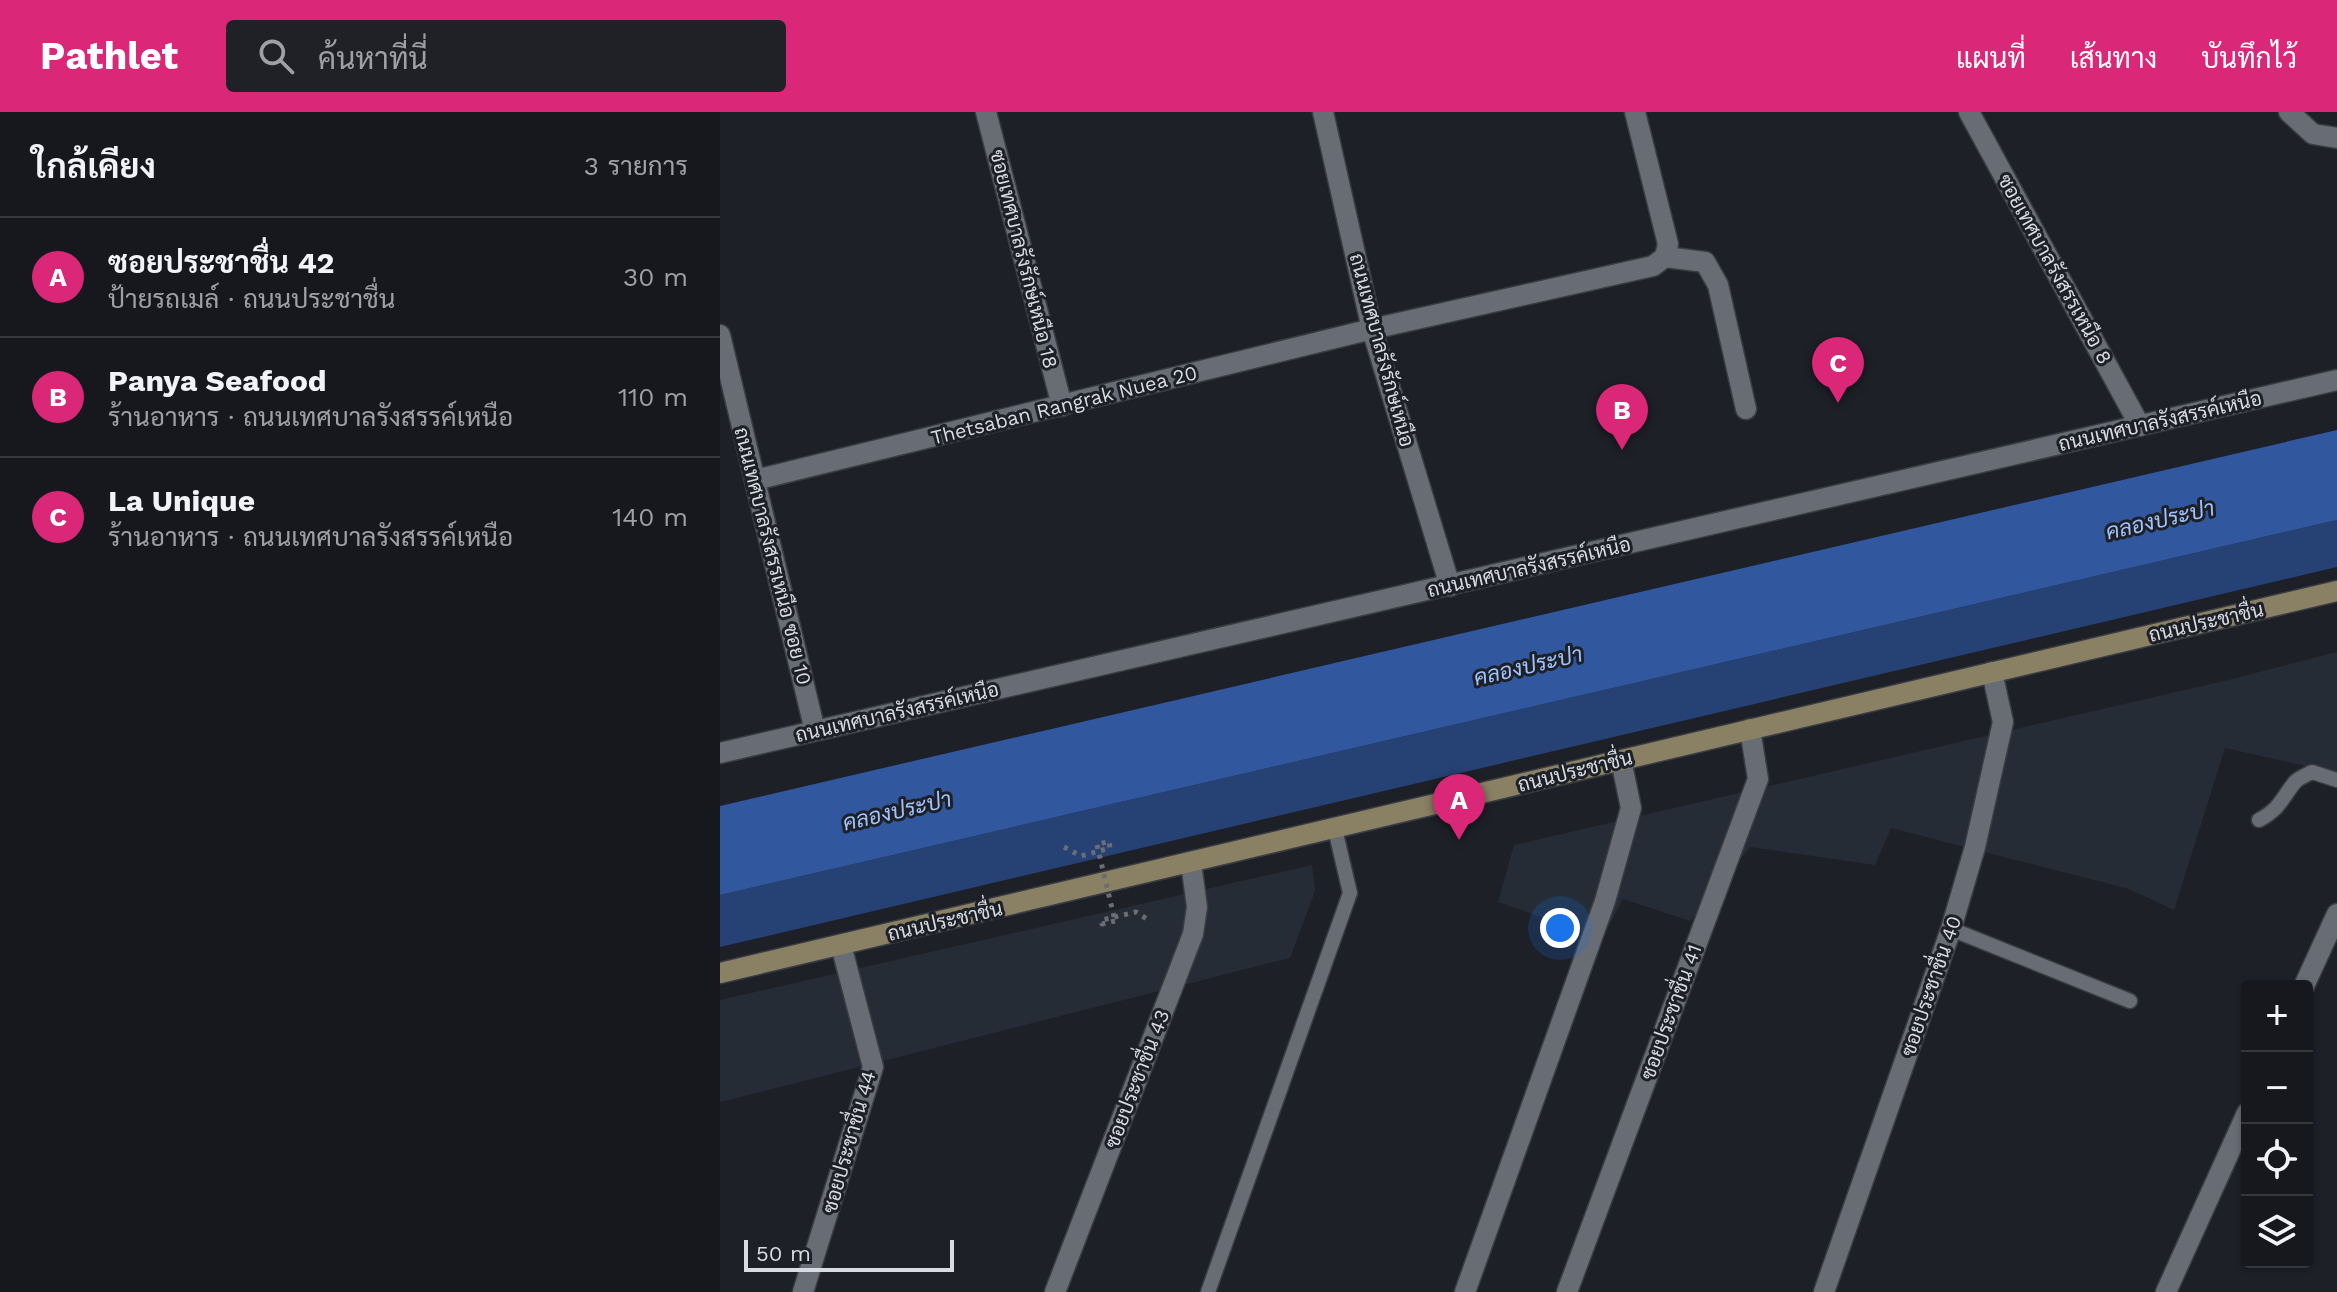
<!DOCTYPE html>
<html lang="th">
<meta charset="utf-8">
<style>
body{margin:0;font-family:"Work Sans",Sarabun,sans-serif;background:#1f2126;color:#f1f3f6}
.controls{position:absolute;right:24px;bottom:24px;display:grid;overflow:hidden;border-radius:8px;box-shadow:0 2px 6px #0004}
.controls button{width:72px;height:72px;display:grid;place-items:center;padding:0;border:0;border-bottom:2px solid #35373b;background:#16181d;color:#f1f3f6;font:40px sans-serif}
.scale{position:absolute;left:24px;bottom:20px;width:210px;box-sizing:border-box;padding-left:8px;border:4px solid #d8dbdf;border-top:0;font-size:22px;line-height:28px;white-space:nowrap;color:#d8dbdf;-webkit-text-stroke:6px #1d2027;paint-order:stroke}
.you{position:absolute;left:840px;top:816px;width:28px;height:28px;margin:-20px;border:6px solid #fff;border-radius:50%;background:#1a73e8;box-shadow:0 0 0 12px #1a73e833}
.badge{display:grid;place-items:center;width:52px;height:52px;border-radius:50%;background:#db2777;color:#fff;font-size:26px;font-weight:700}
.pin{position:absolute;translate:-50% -66px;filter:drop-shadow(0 2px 4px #0008)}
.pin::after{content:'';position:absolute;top:42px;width:28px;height:24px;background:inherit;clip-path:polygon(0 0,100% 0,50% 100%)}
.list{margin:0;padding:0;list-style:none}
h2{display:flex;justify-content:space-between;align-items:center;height:104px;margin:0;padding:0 32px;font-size:34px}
h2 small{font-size:26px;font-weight:400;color:#9ea0a4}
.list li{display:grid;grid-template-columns:52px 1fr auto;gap:24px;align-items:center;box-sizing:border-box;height:120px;padding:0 32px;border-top:2px solid #35373b}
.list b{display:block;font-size:30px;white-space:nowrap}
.list p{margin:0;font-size:26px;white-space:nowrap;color:#9ea0a4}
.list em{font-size:26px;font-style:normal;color:#9ea0a4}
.icon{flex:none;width:44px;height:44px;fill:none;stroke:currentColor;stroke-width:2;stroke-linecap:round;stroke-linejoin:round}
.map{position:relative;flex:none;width:1617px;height:1180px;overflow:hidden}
header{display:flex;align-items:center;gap:48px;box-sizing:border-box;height:112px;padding:0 40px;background:#db2777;color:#fff}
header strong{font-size:38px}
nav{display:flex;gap:44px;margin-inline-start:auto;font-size:28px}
.search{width:560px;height:72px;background:#1f2126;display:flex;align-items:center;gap:20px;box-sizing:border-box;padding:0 28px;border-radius:8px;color:#9ea0a4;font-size:30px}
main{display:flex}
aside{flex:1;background:#16181d}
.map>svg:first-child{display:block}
.built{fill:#252c36}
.green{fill:#264274}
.water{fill:#31589e}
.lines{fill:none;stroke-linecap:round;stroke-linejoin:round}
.service-casing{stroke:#393c42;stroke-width:17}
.minor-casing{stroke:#393c42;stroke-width:23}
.secondary-casing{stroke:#393c42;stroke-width:23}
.path{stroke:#6a6d73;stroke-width:5;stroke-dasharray:4 6;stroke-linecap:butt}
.service{stroke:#686c74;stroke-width:14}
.minor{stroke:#686c74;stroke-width:20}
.secondary{stroke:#8a8164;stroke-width:20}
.path-bridge{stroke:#6a6d73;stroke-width:5;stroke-dasharray:4 6;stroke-linecap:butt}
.labels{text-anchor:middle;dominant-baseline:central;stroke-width:6;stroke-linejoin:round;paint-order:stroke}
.street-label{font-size:20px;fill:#d8dbdf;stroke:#1d2027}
.water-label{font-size:22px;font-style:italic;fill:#a0c2fc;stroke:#1d2027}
</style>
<header>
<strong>Pathlet</strong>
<div class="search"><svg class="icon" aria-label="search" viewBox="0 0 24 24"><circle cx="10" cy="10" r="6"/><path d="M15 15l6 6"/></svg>ค้นหาที่นี่</div>
<nav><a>แผนที่</a><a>เส้นทาง</a><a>บันทึกไว้</a></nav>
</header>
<main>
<aside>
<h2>ใกล้เคียง<small>3 รายการ</small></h2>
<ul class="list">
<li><span class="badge">A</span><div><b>ซอยประชาชื่น 42</b><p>ป้ายรถเมล์ · ถนนประชาชื่น</p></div><em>30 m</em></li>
<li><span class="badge">B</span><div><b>Panya Seafood</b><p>ร้านอาหาร · ถนนเทศบาลรังสรรค์เหนือ</p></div><em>110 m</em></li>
<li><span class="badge">C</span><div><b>La Unique</b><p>ร้านอาหาร · ถนนเทศบาลรังสรรค์เหนือ</p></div><em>140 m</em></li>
</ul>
</aside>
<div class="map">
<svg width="1617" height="1180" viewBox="0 0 1617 1180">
<rect width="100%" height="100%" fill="#1d2027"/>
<path class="built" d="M1617,540V661L1505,636L1454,798L1409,777L1171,716L1155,753L1030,735L970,809L903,787L882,826L778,790L794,733L1508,568Z
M592,753L595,779L570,846L0,990V888Z"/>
<path class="green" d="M1617,408V455L0,835V783Z"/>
<path class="water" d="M1617,318V408L0,783V694Z"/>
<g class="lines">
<g class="service-casing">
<path id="service" d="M1539,708C1560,697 1562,686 1575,670C1579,666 1586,663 1592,660L1617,668
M1231,817L1410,889
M488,1180L630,781L615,717"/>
</g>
<g class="minor-casing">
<path id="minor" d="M266,0L342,294
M603,0L652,217L730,474
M1249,0L1420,314
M1569,0L1593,22L1617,26
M945,145L985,150L998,173L1026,297
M0,223L95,619
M35,368L652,217L933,154L945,145L948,132L915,0
M0,641L1617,268
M1584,874L1617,802
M83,1180L153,955L121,833
M335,1180L473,822L477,795L471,751
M745,1180L885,789L911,696L901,648
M847,1180L1038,667L1030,617
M1104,1180L1231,817L1255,735L1283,610L1272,560
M1446,1180L1527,1001"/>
</g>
<g class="secondary-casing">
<path id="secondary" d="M0,861L1617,479"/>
</g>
<path class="path" d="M344,735L361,744L390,736L389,729L377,733
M395,809L382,812V808L416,800L427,807"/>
<use href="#service" class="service"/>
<use href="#minor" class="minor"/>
<use href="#secondary" class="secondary"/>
<path class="path-bridge" d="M377,733L395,809"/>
</g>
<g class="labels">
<g class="street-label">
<text transform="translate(304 147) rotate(76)">ซอยเทศบาลรังรักษ์เหนือ 18</text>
<text transform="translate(1335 157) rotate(61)">ซอยเทศบาลรังสรรเหนือ 8</text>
<text transform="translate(662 238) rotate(75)">ถนนเทศบาลรังรักษ์เหนือ</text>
<text transform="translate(344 293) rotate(-14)">Thetsaban Rangrak Nuea 20</text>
<text transform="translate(1440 309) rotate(-13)">ถนนเทศบาลรังสรรค์เหนือ</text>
<text transform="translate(53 444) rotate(76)">ถนนเทศบาลรังสรรเหนือ ซอย 10</text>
<text transform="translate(809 455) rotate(-13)">ถนนเทศบาลรังสรรค์เหนือ</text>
<text transform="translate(1486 510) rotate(-13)">ถนนประชาชื่น</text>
<text transform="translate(177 600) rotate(-13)">ถนนเทศบาลรังสรรค์เหนือ</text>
<text transform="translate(855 659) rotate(-14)">ถนนประชาชื่น</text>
<text transform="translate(225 809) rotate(-13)">ถนนประชาชื่น</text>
<text transform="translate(1211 874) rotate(-71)">ซอยประชาชื่น 40</text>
<text transform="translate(951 900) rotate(-70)">ซอยประชาชื่น 41</text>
<text transform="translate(417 967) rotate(-69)">ซอยประชาชื่น 43</text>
<text transform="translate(129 1030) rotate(-74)">ซอยประชาชื่น 44</text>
</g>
<g class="water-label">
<text transform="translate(1440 408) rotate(-13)">คลองประปา</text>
<text transform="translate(808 554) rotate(-13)">คลองประปา</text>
<text transform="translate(177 699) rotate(-13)">คลองประปา</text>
</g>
</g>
</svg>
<div class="controls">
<button>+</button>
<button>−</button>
<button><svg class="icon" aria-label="locate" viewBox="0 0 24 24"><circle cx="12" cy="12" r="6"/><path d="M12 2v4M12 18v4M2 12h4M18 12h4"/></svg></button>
<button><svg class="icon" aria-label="layers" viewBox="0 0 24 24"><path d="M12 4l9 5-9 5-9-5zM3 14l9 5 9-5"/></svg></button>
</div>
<div class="scale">50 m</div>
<div class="you"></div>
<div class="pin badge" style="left:739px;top:728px">A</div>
<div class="pin badge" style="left:902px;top:338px">B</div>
<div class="pin badge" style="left:1118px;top:291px">C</div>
</div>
</main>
